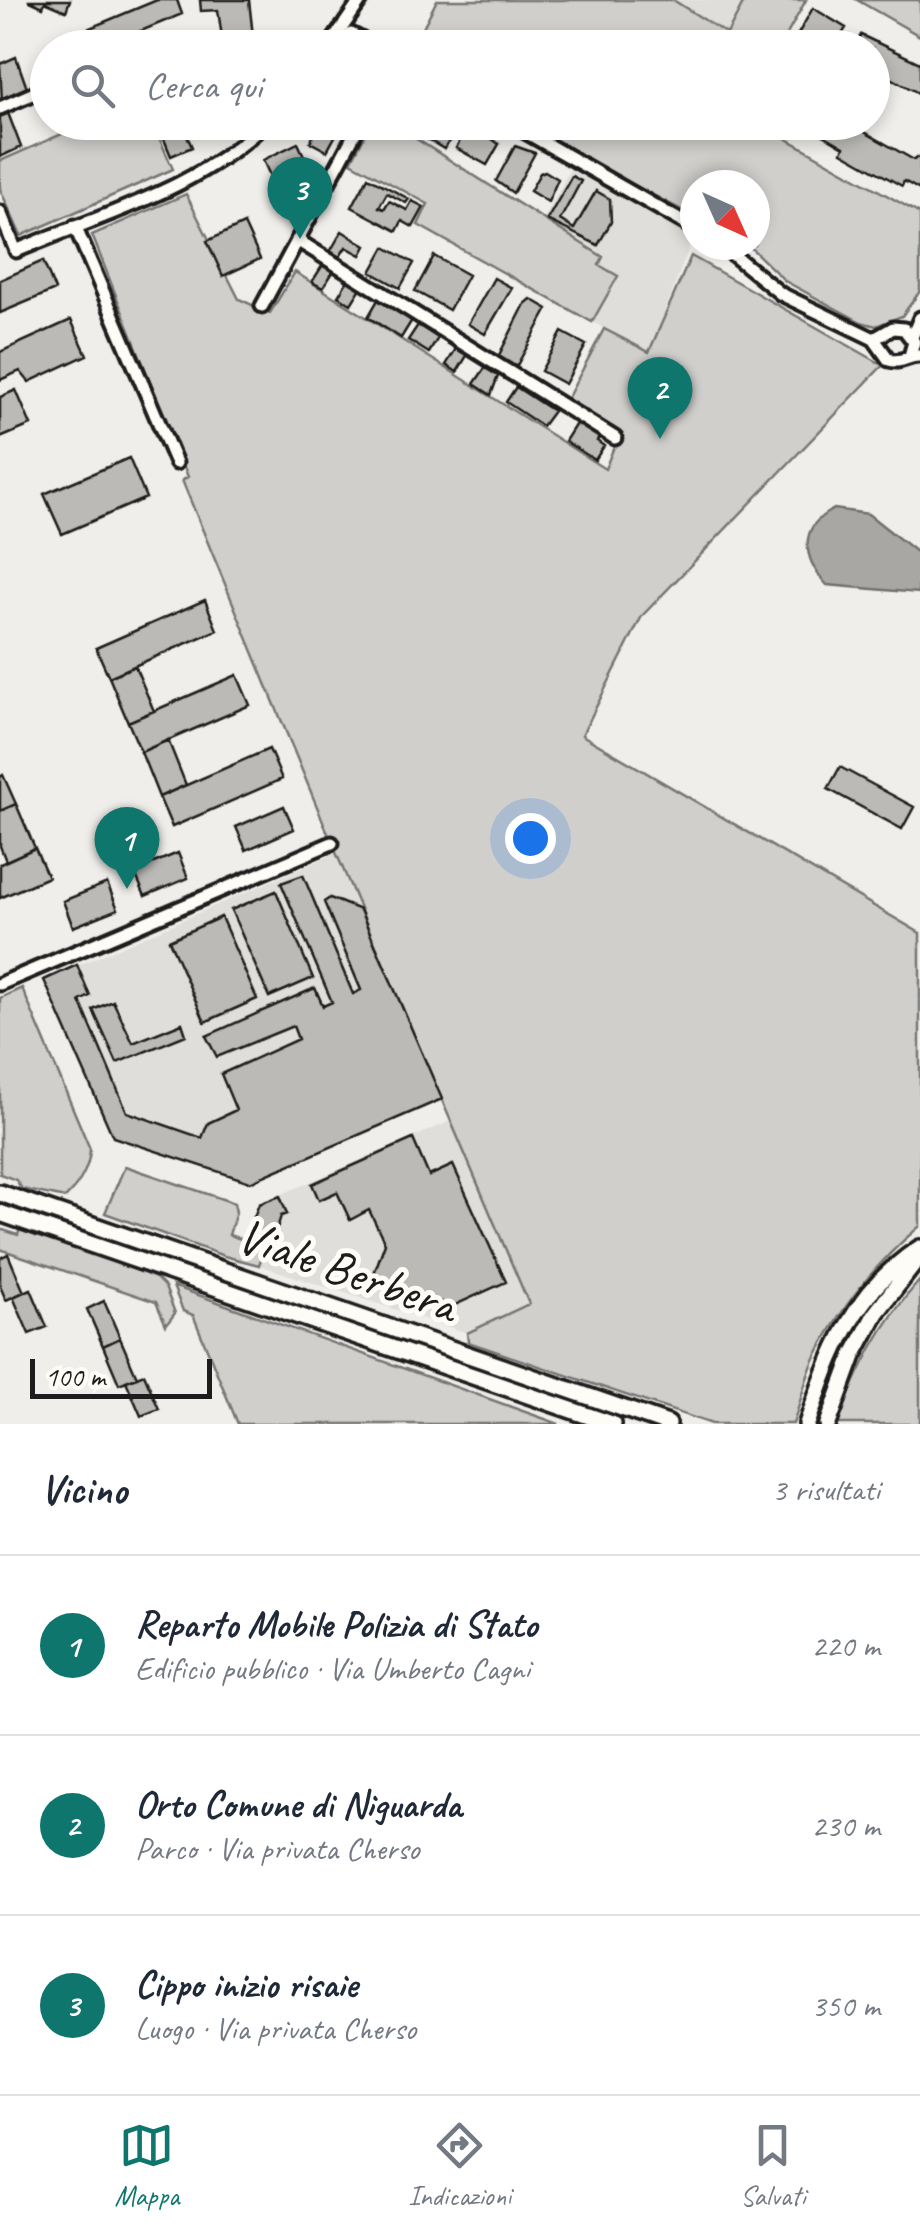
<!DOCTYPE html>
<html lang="it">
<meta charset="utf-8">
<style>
body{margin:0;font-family:Caveat,sans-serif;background:#f2f2f3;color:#1f2937}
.compass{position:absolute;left:680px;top:170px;width:90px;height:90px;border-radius:50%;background:#fff;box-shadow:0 5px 15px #0003;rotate:135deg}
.scale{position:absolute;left:30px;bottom:25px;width:182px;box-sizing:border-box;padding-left:10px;border:5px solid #1c1c1c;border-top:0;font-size:28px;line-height:35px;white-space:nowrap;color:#1c1c1c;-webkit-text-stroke:8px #fdfcf7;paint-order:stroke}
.you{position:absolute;left:530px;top:838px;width:35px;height:35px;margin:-25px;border:8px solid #fff;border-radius:50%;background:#1a73e8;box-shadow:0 0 0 15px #1a73e833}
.badge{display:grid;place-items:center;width:65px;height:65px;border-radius:50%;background:#0f766e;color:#fff;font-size:32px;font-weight:700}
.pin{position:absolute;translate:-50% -82px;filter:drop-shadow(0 2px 5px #0008)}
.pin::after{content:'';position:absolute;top:52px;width:35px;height:30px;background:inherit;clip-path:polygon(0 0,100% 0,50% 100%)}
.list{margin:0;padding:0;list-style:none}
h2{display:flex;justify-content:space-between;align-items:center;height:130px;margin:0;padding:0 40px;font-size:42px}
h2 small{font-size:32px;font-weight:400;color:#747a83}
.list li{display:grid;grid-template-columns:65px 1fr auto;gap:30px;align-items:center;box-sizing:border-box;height:180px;padding:0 40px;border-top:2px solid #e0e1e3}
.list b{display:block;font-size:38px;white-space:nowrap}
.list p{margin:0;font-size:32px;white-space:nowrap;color:#747a83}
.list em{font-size:32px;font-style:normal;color:#747a83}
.icon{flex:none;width:55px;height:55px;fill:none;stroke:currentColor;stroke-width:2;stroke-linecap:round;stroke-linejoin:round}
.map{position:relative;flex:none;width:920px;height:1424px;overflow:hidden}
.search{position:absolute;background:#fff;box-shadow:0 5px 15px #0003;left:30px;right:30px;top:30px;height:110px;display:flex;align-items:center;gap:25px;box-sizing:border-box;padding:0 35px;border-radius:55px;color:#747a83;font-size:38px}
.sheet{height:670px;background:#fff}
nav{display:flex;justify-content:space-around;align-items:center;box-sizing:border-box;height:140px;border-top:2px solid #e0e1e3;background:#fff;font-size:28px;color:#747a83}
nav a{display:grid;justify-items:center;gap:5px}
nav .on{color:#0f766e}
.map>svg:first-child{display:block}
.built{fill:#e0deda}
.green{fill:#d0cfcc;stroke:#767674;stroke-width:2.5}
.water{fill:#a8a7a3;stroke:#706f6d;stroke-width:2.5}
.building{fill:#bbbab6;stroke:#1c1c1c;stroke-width:2.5}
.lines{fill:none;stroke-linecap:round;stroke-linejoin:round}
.street-casing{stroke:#1c1c1c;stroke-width:19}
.secondary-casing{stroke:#1c1c1c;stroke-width:22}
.street{stroke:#fdfcf7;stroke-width:11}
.secondary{stroke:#fdfcf7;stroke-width:15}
.labels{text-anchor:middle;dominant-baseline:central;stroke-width:10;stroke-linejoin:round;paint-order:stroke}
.street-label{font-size:50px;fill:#1c1c1c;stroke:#fdfcf7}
</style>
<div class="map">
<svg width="920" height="1424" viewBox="0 0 920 1424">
<rect width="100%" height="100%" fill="#f0eeea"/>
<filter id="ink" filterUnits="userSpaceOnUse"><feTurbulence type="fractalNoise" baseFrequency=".01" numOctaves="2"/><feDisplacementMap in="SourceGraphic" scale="20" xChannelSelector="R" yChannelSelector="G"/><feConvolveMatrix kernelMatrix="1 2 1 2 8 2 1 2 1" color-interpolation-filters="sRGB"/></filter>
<g filter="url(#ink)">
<path class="built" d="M673,0H745L727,34Z
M573,163L695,232L649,353L592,322L618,276L599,264L602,257L543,221Z
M336,853L442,1099L250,1182L113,1137L44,980Z
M451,1121L530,1304L467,1333L259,1265L265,1247L245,1240L259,1204Z"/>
<path class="green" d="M437,0H673L727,34L745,0H806L780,47H413Z
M857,0H920V36Z
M152,122L173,169L21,236L0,189V161L87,123Z
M371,123H391L603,257L599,265L618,276L592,322L418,225L428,204L351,162Z
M517,123H759L920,214V291L902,316L876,326L861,322L785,281L748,245H755V185H695V217Z
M186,194L239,299L270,313L295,272L605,469L620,432L567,399L604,329L649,352L691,256L883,365L642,616L582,735L920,933V1226C877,1262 842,1306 816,1356C805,1377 801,1402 793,1424H712L468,1342L467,1333L529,1304L332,843L182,480L188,477L92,235Z
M22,988L90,1149C89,1168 79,1185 65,1198L22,1189L16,1180L0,1174V998Z
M125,1166L234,1203L236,1212L229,1235L265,1247L259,1265L224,1256L105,1213Z
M21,1225L156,1278L165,1287L175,1313L166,1325L156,1302L0,1249V1229L18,1235Z
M920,1280V1424H838C858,1368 881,1324 920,1280Z
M173,1286L559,1424H238L193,1315L183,1311Z"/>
<path class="water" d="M834,509L868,514L920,555L918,593L827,585C803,559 797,527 834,509Z"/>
<path class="building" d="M28,0H70L66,11L45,2L43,7Z
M157,0H177L182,14L100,48H78L73,35Z
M200,0H249L254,45L207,48L223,44L218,10L201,11Z
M813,8L846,28L834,47L823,41L819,48H790Z
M861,35L920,63V94L884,74L883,77L872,71V48H854Z
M16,57L28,91L2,102L0,64Z
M8,113L21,147L0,157V117Z
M157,122H181L192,147L171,156Z
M320,122H343L327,151L310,142Z
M433,122H462L444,149L427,139Z
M812,122H857L856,127L914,160L917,157L920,159V190L904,181L902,186L842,152L844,147L810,127Z
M470,123L499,144L487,165L456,148Z
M298,143L314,177L278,194L263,160Z
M515,146L535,153L513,193L496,181Z
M545,171L558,179L548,202L530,191L540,173Z
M572,176L581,181L560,220L574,229L596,191L610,199L611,222L598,245L547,220Z
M368,177L409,199L406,203L387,193L379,207L384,209L389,201L407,210L412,201L424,207L413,227L402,221L397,231L352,207Z
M244,224L260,259L223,276L207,241Z
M342,231L366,246L361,255L346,247L339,258L330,252Z
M385,247L414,263L400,288L371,272Z
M434,256L468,275L449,310L415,291Z
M43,261L55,290L0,313V280Z
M324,263L335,269L323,288L312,282Z
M494,278L512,288L485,334L468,324Z
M348,280L361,288L351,304L338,296Z
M379,298L412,320L401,338L368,317Z
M531,299L548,309L516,367L498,357L525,304Z
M71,320L87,355L29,382L20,371L0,380V352Z
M418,325L438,338L429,353L408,340Z
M562,332L586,345L565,384L541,371Z
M457,347L468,354L457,372L446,365Z
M485,368L498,376L491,395L474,384Z
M516,387L553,411L542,426L506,402Z
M16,390L31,425L0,438V397Z
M577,422L600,436L597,441L604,446L595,460L565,441Z
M129,458L146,498L62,534L44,494Z
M205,600L217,630L109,677L96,648Z
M135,666L154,711L128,722L109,677Z
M237,675L250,705L141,752L128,722Z
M168,740L186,785L159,797L141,752Z
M269,749L282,779L172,827L159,797Z
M840,767L914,807L902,829L828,789Z
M3,775L16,804L0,811V777Z
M16,804L35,848L6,861L0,846V811Z
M284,806L294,829L246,850L236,827Z
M35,848L48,877L0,898V864Z
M178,853L188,878L145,896L134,871Z
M303,875L353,994L361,990L324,902L330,898L360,910L442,1099L250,1182L113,1137L44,980L77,965L90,996L80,1001L127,1112L202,1138L208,1123L236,1110L221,1074L298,1039L293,1026L217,1057L206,1036L315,988L323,1006L332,1002L281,883Z
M107,883L118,909L73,927L63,901Z
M276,891L313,978L269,997L231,910Z
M221,917L257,999L205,1022L169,940Z
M113,1001L133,1043L182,1023L186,1035L117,1063L93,1010Z
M413,1139L429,1176L453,1165L506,1282L453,1306L372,1279L385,1243L369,1210L350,1220L337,1192L319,1200L312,1184Z
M280,1196L287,1214L281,1216L271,1248L245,1240L259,1204Z
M8,1254L24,1292L6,1300L0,1286V1258Z
M31,1289L47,1327L29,1334L13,1297Z
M104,1301L120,1338L103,1346L87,1309Z
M120,1338L137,1377L119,1384L103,1346Z
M144,1374L159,1409L141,1416L126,1381Z"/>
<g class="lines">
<g class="street-casing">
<path id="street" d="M328,48L361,0
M342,48L351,34L378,48
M0,108L48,87
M508,122L695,229
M0,212L16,251C107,212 194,192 267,122
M75,226L176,463
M297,240L615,438
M721,245L781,294L874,339L889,360C902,364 908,355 920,356
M262,306L361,122
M912,337L920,318
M874,339L893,328L904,329L914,342L910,356
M0,984L332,843"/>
</g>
<g class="secondary-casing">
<path id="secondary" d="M0,1193L668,1424
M0,1213L612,1424
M807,1424C831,1352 854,1291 920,1248
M828,1424L853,1356L876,1313L920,1256"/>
</g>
<use href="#street" class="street"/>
<use href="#secondary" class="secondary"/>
</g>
</g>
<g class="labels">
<g class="street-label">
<text transform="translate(347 1270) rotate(19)">Viale Berbera</text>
</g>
</g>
</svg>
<svg class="compass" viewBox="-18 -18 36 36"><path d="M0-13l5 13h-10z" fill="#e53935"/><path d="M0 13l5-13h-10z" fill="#747a83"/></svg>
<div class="scale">100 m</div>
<div class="you"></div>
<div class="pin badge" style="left:127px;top:889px">1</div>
<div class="pin badge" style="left:660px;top:439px">2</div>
<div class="pin badge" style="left:300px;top:239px">3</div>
<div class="search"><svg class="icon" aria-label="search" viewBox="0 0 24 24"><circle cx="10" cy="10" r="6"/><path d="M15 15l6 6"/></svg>Cerca qui</div>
</div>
<section class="sheet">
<h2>Vicino<small>3 risultati</small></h2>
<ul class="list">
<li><span class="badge">1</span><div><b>Reparto Mobile Polizia di Stato</b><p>Edificio pubblico · Via Umberto Cagni</p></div><em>220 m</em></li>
<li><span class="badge">2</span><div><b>Orto Comune di Niguarda</b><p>Parco · Via privata Cherso</p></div><em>230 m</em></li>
<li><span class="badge">3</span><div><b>Cippo inizio risaie</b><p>Luogo · Via privata Cherso</p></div><em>350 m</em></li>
</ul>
</section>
<nav>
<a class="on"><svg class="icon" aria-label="map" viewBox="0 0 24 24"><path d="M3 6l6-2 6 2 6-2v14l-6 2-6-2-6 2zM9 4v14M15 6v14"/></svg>Mappa</a>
<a><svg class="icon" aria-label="directions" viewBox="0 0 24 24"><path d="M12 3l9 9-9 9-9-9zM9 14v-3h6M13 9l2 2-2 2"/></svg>Indicazioni</a>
<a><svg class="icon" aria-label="saved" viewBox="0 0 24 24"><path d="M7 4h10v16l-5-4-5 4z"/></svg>Salvati</a>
</nav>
